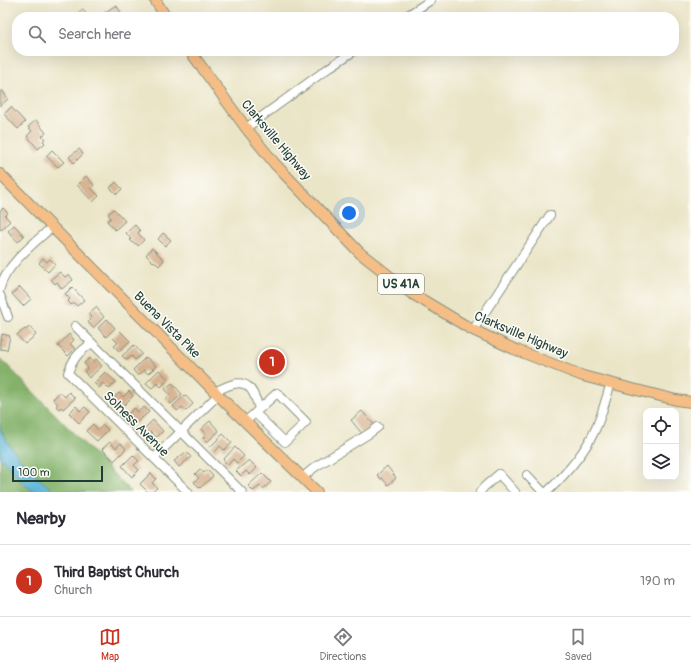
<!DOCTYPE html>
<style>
body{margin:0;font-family:Pangolin,sans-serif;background:#f2f2f3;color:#2b2b33}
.controls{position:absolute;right:12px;bottom:12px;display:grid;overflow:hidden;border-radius:8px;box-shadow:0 4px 16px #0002}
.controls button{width:36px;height:36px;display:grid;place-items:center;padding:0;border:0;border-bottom:1px solid #e1e1e2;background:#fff;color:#2b2b33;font:20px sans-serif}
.scale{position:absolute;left:12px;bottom:10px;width:91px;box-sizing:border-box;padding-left:4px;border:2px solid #1f3d34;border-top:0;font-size:11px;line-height:14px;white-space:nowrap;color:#1f3d34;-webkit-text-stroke:3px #fdfcf7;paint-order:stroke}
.you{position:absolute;left:349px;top:213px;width:14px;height:14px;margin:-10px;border:3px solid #fff;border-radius:50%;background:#1a73e8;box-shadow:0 0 0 6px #1a73e833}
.badge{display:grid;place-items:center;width:26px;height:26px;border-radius:50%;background:#c8321e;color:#fff;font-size:13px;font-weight:700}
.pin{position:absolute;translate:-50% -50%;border:2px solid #fff;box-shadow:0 1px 4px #0006}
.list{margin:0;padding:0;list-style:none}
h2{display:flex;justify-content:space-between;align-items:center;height:52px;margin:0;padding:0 16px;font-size:17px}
h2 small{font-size:13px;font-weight:400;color:#7c7c81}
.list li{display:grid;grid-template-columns:26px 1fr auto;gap:12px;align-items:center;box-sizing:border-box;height:72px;padding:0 16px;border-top:1px solid #e1e1e2}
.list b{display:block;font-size:15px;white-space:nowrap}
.list p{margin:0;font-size:13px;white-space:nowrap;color:#7c7c81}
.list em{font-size:13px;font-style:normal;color:#7c7c81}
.icon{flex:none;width:22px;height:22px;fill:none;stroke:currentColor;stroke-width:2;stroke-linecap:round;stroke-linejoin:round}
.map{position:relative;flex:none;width:691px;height:492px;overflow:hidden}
.search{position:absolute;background:#fff;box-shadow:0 4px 16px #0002;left:12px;right:12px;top:12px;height:44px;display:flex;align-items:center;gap:10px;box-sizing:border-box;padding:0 14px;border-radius:16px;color:#7c7c81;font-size:15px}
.sheet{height:124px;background:#fff}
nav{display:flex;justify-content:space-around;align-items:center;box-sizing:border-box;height:56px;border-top:1px solid #e1e1e2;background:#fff;font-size:11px;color:#7c7c81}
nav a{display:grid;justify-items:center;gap:2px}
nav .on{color:#c8321e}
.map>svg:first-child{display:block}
.forest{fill:#84b26a;stroke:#52784f}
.water{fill:#59b4d7;stroke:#3c7886}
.building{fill:#d6b392}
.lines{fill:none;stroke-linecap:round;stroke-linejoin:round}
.minor-casing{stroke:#85917e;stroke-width:10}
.major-casing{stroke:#85917e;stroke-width:12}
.minor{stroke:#fff;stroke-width:8}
.major{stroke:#f6be87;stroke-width:10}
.labels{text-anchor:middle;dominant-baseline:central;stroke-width:3;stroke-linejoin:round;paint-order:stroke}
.shield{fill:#fdfcf7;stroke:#62766e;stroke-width:1}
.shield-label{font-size:12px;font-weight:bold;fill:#1f3d34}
.street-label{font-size:13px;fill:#1f3d34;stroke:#fdfcf7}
</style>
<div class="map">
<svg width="691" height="492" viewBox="0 0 691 492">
<rect width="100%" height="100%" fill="#fdfcf7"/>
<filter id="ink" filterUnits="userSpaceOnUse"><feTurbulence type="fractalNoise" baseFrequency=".025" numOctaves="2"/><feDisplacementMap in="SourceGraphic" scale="8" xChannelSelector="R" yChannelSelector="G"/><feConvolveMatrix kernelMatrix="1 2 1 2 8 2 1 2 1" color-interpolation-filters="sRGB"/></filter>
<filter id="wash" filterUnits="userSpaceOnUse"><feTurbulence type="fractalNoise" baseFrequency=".012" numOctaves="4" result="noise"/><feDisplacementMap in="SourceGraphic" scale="16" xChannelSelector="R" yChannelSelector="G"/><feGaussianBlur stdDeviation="0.9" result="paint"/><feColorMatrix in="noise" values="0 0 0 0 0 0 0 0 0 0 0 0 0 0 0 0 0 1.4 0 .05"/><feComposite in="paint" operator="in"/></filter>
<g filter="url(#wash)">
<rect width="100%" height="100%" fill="#ebe5c8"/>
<path class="forest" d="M0,358L131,492H0Z"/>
<path class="water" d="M0,424C1,438 25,466 36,476C42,481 49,487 55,492H34L22,482L19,478L13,472L0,457Z"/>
<g id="blocks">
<path class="building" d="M116,5L124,17H102L101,15Z
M83,9L87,15L84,17H73Z
M2,90L8,99L0,106V92Z
M11,107L25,122L18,129L4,114Z
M36,120L46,133L42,136L45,139L43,141L45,143L38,149L27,136L32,131L28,127Z
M79,149L83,154L74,163L69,157Z
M52,150L64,162L58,167L46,156Z
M86,176L94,185L91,188L99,196L93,202L77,185Z
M116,182L122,189L117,194L110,188Z
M3,208L8,213L5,216L10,221L1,230L0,229V211Z
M114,209L125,221L115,230L107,221L111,218L108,214Z
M14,225L24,236L18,242L8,231Z
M135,225L140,231L138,233L144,240L138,246L136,243L134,244L130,240L131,239L126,233Z
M163,233L171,240L165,246L158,239Z
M152,248L164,260L159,266L154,261L153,262L146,255Z
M43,258L47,262L50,259L55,264L48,272L39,263Z
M60,272L65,277L69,274L73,280L62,289L57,282L55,284L51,279Z
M20,287L31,299L23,306L12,294Z
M72,287L84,300L77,306L74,303L71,305L68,301L70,299L65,294Z
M96,307L104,317L93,328L88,322L92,318L88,314Z
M107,319L115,328L106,337L98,328Z
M30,327L36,335L25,344L17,335L25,329V330Z
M120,331L130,341L119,351L114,346L118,343L113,338Z
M2,334L10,336L7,350L0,349V340H1Z
M69,334L74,340L70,344L75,349L68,356L58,346Z
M134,345L142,354L135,360L132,356L127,360L122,356Z
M146,357L156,366L148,374L144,370L138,376L133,370Z
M90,358L93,362L96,359L102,366L89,378L84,371L88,368L84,363Z
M159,370L168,379L161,387L157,383L152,388L146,383Z
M105,372L116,382L109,389L103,383L99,388L94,383Z
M172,383L182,394L171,404L166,399L170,395L165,389Z
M129,391L133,396L120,409L111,400L119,393L123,397Z
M60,392L65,397L69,392L75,398L63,409L61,407L59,409L56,406L58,404L53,399Z
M185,395L193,404L186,411L182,407L177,411L173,406Z
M76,406L80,411L85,407L90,412L79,423L69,413Z
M144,407L149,412L135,424L127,415L134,408L138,412Z
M362,411L375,426L363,435L351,420Z
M153,420L163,431L157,437L151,432L146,436L142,431Z
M210,421L219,431L207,442L203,438L206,435L201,429Z
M93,424L98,430L103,425L108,430L97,441L86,431Z
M223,434L232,443L224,450L220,446L215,452L210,447Z
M110,442L116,448L121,443L126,449L114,461L102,449Z
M235,447L244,456L237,463L233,459L228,465L223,460Z
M186,452L191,457L179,467L174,461Z
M133,455L139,461L134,465L139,470L132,477L122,466Z
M249,460L257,468L250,475L246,471L241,476L236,471Z
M387,466L396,478L388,485L382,478L381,479L377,475Z
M200,469L204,473L207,470L213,476L200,488L194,482L199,478L195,474Z
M151,473L156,479L152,483L157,488L152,492H148L140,484Z
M262,473L271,482L263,489L260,486L253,491L248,486Z"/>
</g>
</g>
<g filter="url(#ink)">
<use href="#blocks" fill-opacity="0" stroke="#85917e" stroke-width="1"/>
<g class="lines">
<g class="minor-casing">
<path id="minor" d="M405,17L431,0
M246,128L330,67L354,51
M0,288C5,266 35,242 52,227
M0,295L8,317
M75,326L242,492
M473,330L550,215
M92,343C79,352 73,358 68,373L188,492
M215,392C241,378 251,379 259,409
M245,422L277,393L306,422L285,442L255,413
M154,458L218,395
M527,475L543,492
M302,478L315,467L370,433L378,427
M480,492L484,487L499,474L515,492
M547,492C566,474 585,453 596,428C602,415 606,398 611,383"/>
</g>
<g class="major-casing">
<path id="major" d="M155,0L166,17
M190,51L246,128L275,164L360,253L411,293L471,329L514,349L583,376L629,388L676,400L691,402
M0,174L215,392L317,492"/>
</g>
<use href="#minor" class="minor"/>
<use href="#major" class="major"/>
</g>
</g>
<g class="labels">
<rect class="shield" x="378" y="274" width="46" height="20" rx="3"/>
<g class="shield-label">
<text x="401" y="284">US 41A</text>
</g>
<g class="street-label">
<text transform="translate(276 140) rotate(50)">Clarksville Highway</text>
<text transform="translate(167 325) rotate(45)">Buena Vista Pike</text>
<text transform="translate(521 335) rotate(23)">Clarksville Highway</text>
<text transform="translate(136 424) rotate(45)">Solness Avenue</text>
</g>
</g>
</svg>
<div class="controls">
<button><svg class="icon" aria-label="locate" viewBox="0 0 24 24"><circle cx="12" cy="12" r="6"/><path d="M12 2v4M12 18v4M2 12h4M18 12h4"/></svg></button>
<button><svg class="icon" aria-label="layers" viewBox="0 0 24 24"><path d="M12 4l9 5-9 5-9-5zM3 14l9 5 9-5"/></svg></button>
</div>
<div class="scale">100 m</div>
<div class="you"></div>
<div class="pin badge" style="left:272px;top:362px">1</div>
<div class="search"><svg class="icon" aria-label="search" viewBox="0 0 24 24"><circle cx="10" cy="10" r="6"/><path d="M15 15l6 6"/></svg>Search here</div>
</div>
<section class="sheet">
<h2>Nearby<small></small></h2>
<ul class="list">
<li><span class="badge">1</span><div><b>Third Baptist Church</b><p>Church</p></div><em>190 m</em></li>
</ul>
</section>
<nav>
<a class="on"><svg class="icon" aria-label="map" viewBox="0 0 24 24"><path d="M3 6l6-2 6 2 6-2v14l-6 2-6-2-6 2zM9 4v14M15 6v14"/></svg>Map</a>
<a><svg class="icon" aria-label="directions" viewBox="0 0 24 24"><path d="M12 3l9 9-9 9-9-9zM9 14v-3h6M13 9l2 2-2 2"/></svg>Directions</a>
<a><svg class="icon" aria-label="saved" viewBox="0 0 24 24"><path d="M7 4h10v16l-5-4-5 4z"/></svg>Saved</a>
</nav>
